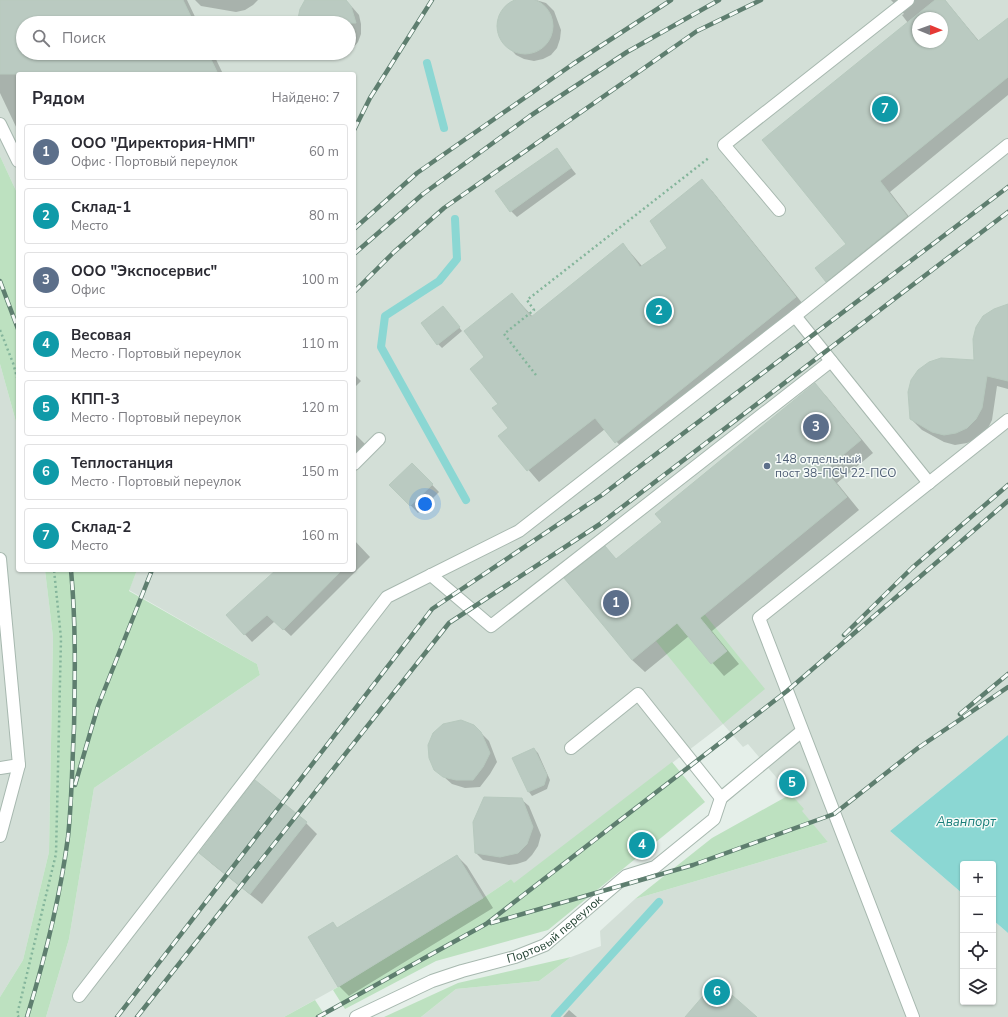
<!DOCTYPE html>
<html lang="ru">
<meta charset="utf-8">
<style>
body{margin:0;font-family:"Nunito Sans",sans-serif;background:#f2f2f3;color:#2b2b33}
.controls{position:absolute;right:12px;bottom:12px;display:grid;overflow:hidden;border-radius:4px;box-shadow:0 1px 3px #0004}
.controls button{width:36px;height:36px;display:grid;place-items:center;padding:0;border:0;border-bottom:1px solid #e1e1e2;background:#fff;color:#2b2b33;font:20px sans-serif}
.compass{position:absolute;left:912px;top:12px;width:36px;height:36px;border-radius:50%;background:#fff;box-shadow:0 1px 3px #0004;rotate:91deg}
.you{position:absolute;left:425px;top:504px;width:14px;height:14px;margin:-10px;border:3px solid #fff;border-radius:50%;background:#1a73e8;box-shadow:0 0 0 6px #1a73e833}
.badge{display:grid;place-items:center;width:26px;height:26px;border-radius:50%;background:#fa5f58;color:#fff;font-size:13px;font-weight:700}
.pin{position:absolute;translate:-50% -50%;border:2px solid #fff;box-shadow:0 1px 4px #0006}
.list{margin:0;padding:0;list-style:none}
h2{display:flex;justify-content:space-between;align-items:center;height:52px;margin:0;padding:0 16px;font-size:17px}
h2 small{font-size:13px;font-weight:400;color:#7c7c81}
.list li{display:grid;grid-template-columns:26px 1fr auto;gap:12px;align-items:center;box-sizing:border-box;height:56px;margin:0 8px 8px;padding:0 8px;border:1px solid #e1e1e2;border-radius:4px}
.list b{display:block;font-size:15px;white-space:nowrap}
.list p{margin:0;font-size:13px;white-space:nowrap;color:#7c7c81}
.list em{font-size:13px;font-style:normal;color:#7c7c81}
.icon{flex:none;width:22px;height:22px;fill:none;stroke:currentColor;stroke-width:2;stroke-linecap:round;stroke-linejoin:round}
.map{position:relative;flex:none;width:1008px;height:1017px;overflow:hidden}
.search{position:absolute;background:#fff;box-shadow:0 1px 3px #0004;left:16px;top:16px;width:340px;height:44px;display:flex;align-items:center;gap:10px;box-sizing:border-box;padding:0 14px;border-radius:22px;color:#7c7c81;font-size:15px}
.panel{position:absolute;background:#fff;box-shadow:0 1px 3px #0004;left:16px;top:72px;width:340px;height:500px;border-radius:4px}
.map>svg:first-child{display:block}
.built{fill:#d3dfd7;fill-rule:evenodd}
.green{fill:#bde1c0}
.water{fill:#8bd7d3}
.shadow{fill:#0003;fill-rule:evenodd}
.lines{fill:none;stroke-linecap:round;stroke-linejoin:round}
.stream{stroke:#8bd7d3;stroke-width:8}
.building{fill:#bacac1;stroke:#b7c9be;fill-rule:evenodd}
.minor-casing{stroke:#a7b8af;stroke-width:14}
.path{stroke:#84b59b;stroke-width:2.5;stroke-dasharray:2 3;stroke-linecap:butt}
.minor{stroke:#fff;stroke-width:12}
.rail-casing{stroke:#5e7e6f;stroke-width:4.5}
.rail{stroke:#f6fbf8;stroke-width:3;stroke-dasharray:9;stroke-linecap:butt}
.service-dot{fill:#5c6f8a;stroke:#f6fbf8;stroke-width:1.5}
.labels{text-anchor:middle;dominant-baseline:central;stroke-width:3;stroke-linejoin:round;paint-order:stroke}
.service-label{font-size:12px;fill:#4e5e75;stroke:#f6fbf8;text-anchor:start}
.street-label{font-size:12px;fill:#234333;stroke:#f6fbf8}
.water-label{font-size:13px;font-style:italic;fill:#187e7a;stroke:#f6fbf8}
</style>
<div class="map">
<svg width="1008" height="1017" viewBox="0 0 1008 1017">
<rect width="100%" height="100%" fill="#e5efe9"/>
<path class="built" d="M0,0H1008V735L890,831L963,894V1002H993V920L1008,933V1017H421L456,989L539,981L571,957L601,946L600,931L635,899L828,842L801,811L803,809L748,744L743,747L723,724L514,884L511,879L483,898L338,987L284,1017H46L69,939L94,788L260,675L257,664L129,590L137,570H354V74H18V195L0,156ZM918,18H942V42H918ZM23,23H349V53H23Z
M0,364L18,429V570H45L53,637L49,852L23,960L0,997Z"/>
<path class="green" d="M0,156L18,195V429L0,364Z
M45,570H137L129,591L257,664L260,675L94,788L69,939L46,1017H0V997L23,960L49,852L53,637Z
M698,606L765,689L723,724L656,641Z
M672,762L705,802L548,930L436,961L345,1009L333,990L483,898L511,879L514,883Z
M791,794L804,809L802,811L828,842L635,899L712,838Z
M571,957L539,981L456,989L421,1017H384L458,983Z
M315,1000L326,1017H284Z"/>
<path class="water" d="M1008,735V933L993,920V864H963V894L890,831Z"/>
<path class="shadow" d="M0,0H187L198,23H23V53H213L223,74H18V131L0,93Z
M195,0H258L253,5L245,10L236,12L201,6Z
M310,0H345L353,8L359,15L361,24V34L358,42L352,49L349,51V23H320Z
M519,0H536L546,3L554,11L561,30L560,39L557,48L551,55L543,59L534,61L524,59L516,55L502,40L498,23L505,7L511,2Z
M891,0H945L979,41L1008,19V95L890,192L917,227L837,291L827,281L848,244L908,23L902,15L904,14ZM918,18H942V42H918Z
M335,53H345L339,56Z
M557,150L576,174L517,217L511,211Z
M702,181L713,192L807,309L627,453L605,429L539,482L499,436L509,428L499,404L486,358L512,294L533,317L623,244L642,266L669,248Z
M1008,306V389L997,386L992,420L987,430L978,438L967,443L955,445L944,442L922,430L911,419L975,361Z
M446,311L462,331L442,348L438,344Z
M354,374L361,381L354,388Z
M815,384L827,397L873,453L837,483L859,510L712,631L739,664L724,676L689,636L645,672L632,660L605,548L617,560L663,522Z
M354,433L365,444L354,456Z
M412,464L439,492L418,513L391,485Z
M354,540L370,557L291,636L275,621L252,642L228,616L299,570H354Z
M461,721L481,733L489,741L497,762L490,774L480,787L465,788L452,784L435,769L437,730L449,723Z
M534,749L538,753L550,780L547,789L532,796L529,792L513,758Z
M521,799L529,806L541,835L538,846L532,855L526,861L517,864L509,865L483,860L476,853Z
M306,823L317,834L262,904L212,864L200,853Z
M457,856L467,866L493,908L349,996L339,986L333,924L338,929Z
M569,1010L577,1017H563Z"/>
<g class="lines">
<path class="stream" d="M427,63L444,128
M455,219L457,259L439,281L385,316L381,347L466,500
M555,1017L659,902"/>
</g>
<path class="building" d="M497 26a28 28 0 1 1 56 0a28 28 0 1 1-56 0Z
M0,0H183L194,23H23V53H208L218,74H0Z
M305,0H346L351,6L356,23H297L300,9Z
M935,0H945L978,41L1008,18V77L880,181L907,216L826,282L815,268L846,244L762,140ZM918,18H942V42H918Z
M557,148L571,168L510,212L495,191Z
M702,179L796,297L615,443L595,418L527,471L498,436L508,428L492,408L498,404L470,369L484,357L464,331L512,293L531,317L623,243L640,267L667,248L650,221Z
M1008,304V381L987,376L982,408L976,419L967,428L956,433L944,435L932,432L910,419L908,392L911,380L918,370L929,362L941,358L974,360L973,339L976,327L983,316L994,309Z
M443,306L460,327L437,345L421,323Z
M815,383L861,440L825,470L847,497L700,618L727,651L711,664L677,623L632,660L564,578L605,546L616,559L662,522L655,514Z
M412,463L433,484L410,506L389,485Z
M276,570H342L283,630L267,615L244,635L226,615Z
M461,720L474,725L481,732L490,753L483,767L473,780H456L443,777L434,770L429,758L428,745L433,733L443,724Z
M534,748L547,775L544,785L528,792L512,758Z
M255,780L307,822L250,894L199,853Z
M484,797L522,798L533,827L527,844L518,853L500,857L475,853L473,822Z
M457,855L483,898L338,987L308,937L333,922L337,928Z
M716,981L757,1017H685Z"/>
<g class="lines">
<g class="minor-casing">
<g id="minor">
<path d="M0,124L18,161"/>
<path d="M779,210L724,145L908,0"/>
<path d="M795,316L929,483"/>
<path d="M354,464L379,439"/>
<path d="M0,559L19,765L0,768"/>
<path d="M431,575L491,626L831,361"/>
<path d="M571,748L638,694L721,798"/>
<path d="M721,798L802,731"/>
<path d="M0,836L19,765"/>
<path d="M79,996L387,597L519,531L795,316L1008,145"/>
<path id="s1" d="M356,1017L432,981L462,971L515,957L545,945L626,876L655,867L714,819L721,798"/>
<path d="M913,1017L759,618L1008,420"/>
</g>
</g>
<path class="path" d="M0,330L13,363L18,381
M536,375L504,334L534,310L527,300L710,157
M19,1017L17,1015L56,854L61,638L54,570"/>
<use href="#minor" class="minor"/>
<g class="rail-casing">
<path id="rail" d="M354,130L370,98L432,0
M354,229L417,173L573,64L671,0
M354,254L423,194L530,116L627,52L719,0
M0,281L18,329
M354,292L394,252L444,208L697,31L761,0
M844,635L912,568L1008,485
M960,714L1008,674
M75,785L98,706L152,570
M491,923L693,865L834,814L918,748L1008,687
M27,1017C45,958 60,898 68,837C72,800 72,764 74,728C75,675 76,623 71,570
M117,1017L432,609L602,495L1008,187
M137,1017L449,623L600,524L1008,212
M318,1017L486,924L787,691L1008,501"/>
</g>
<use href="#rail" class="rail"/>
</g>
<circle class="service-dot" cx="767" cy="466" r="4"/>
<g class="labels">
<g class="service-label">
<text x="775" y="459">148 отдельный<tspan x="775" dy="14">пост 38-ПСЧ 22-ПСО</tspan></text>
</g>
<g class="street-label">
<text stroke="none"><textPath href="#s1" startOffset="219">Портовый переулок</textPath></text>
</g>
<g class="water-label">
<text x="966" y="822">Аванпорт</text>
</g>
</g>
</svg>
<div class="controls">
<button>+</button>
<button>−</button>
<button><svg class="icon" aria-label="locate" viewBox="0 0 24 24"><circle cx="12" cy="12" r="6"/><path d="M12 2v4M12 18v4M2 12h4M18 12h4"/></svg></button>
<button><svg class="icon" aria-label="layers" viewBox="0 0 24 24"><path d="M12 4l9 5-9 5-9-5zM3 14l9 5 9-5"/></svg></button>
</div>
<svg class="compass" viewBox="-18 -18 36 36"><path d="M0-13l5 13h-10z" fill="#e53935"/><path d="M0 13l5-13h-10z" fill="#7c7c81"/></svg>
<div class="you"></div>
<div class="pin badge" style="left:616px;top:603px;background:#5c6f8a">1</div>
<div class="pin badge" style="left:659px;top:311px;background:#0f9aa8">2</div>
<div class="pin badge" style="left:816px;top:427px;background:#5c6f8a">3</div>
<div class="pin badge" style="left:642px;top:845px;background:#0f9aa8">4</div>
<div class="pin badge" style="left:792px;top:783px;background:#0f9aa8">5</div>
<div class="pin badge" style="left:717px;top:992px;background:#0f9aa8">6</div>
<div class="pin badge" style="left:885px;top:109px;background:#0f9aa8">7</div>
<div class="search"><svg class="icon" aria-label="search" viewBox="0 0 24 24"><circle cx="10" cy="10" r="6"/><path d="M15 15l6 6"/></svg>Поиск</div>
<section class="panel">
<h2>Рядом<small>Найдено: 7</small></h2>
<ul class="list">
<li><span class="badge" style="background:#5c6f8a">1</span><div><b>ООО &quot;Директория-НМП&quot;</b><p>Офис · Портовый переулок</p></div><em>60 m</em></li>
<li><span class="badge" style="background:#0f9aa8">2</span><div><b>Склад-1</b><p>Место</p></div><em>80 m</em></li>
<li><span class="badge" style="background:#5c6f8a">3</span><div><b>ООО &quot;Экспосервис&quot;</b><p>Офис</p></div><em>100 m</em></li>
<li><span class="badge" style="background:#0f9aa8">4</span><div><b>Весовая</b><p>Место · Портовый переулок</p></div><em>110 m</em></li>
<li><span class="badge" style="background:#0f9aa8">5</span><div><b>КПП-3</b><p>Место · Портовый переулок</p></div><em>120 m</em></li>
<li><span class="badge" style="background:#0f9aa8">6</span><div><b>Теплостанция</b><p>Место · Портовый переулок</p></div><em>150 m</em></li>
<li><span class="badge" style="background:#0f9aa8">7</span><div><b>Склад-2</b><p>Место</p></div><em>160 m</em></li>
</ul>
</section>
</div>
